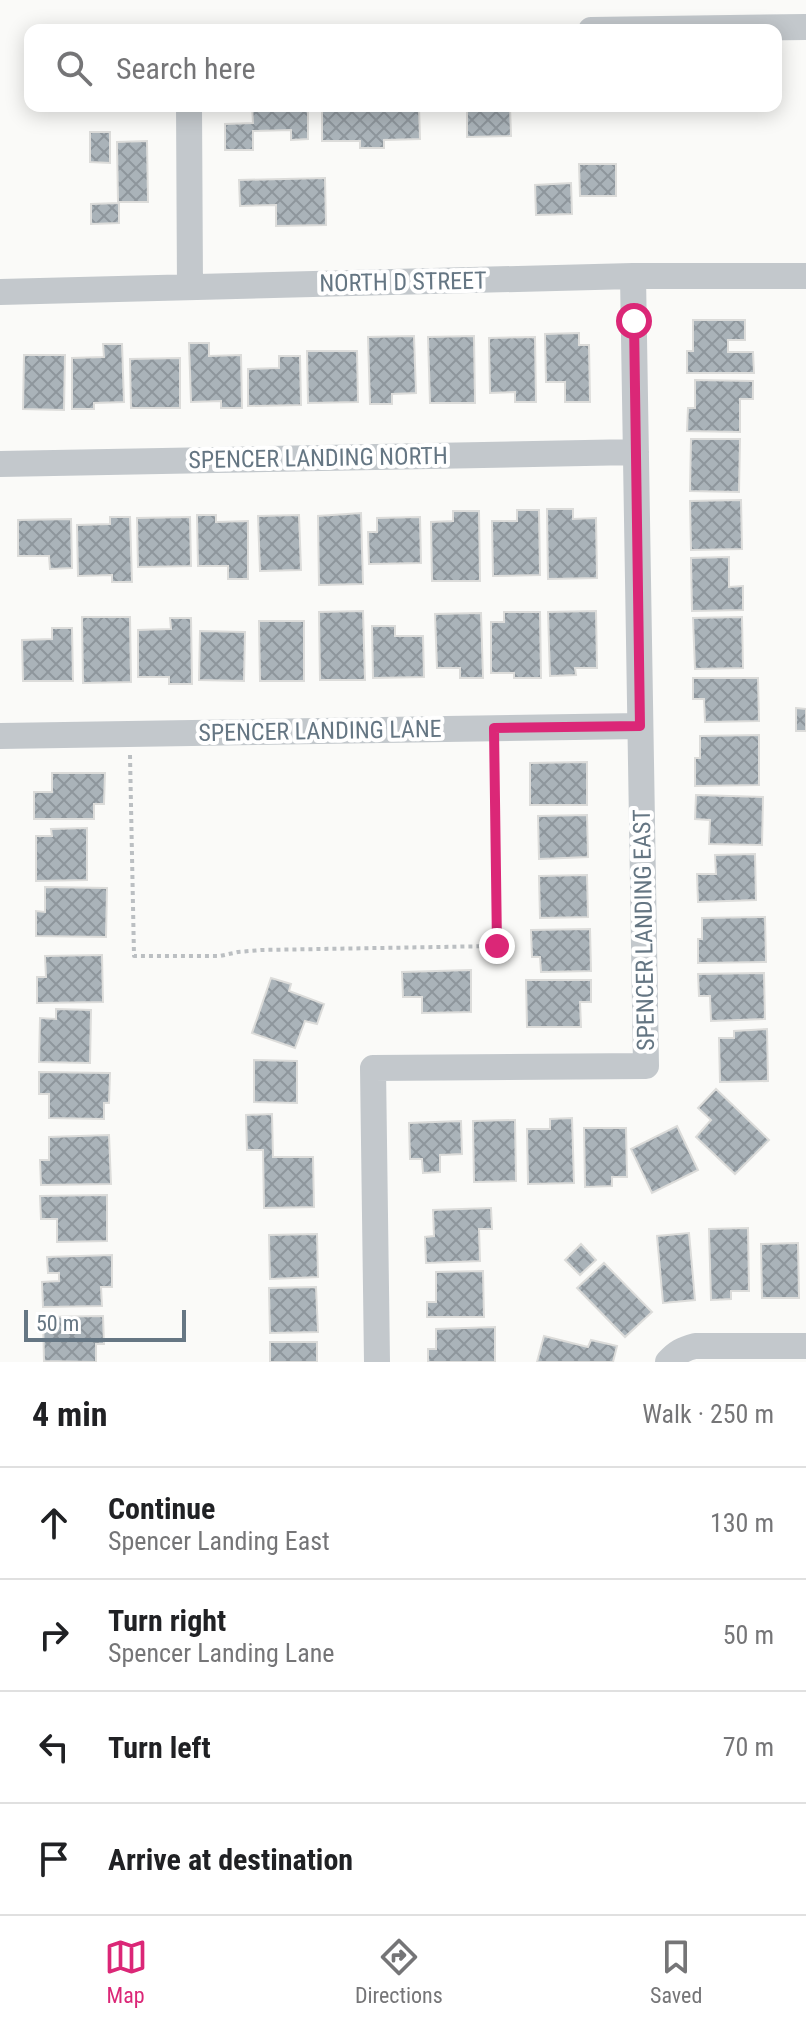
<!DOCTYPE html>
<meta charset="utf-8">
<style>
body{margin:0;font-family:"Roboto Condensed",sans-serif;background:#f2f2f2;color:#202124}
.scale{position:absolute;left:24px;bottom:20px;width:162px;box-sizing:border-box;padding-left:8px;border:4px solid #657683;border-top:0;font-size:22px;line-height:28px;white-space:nowrap;color:#657683;-webkit-text-stroke:6px #fff;paint-order:stroke}
.stop{position:absolute;width:24px;height:24px;margin:-18px;border:6px solid #db2777;border-radius:50%;background:#fff}
.stop.end{background:#db2777;border-color:#fff;box-shadow:0 2px 8px #0008}
.list{margin:0;padding:0;list-style:none}
h2{display:flex;justify-content:space-between;align-items:center;height:104px;margin:0;padding:0 32px;font-size:34px}
h2 small{font-size:26px;font-weight:400;color:#757577}
.list li{display:grid;grid-template-columns:52px 1fr auto;gap:24px;align-items:center;box-sizing:border-box;height:112px;padding:0 32px;border-top:2px solid #e0e0e0}
.list b{display:block;font-size:30px;white-space:nowrap}
.list p{margin:0;font-size:26px;white-space:nowrap;color:#757577}
.list em{font-size:26px;font-style:normal;color:#757577}
.icon{flex:none;width:44px;height:44px;fill:none;stroke:currentColor;stroke-width:2;stroke-linecap:round;stroke-linejoin:round}
.map{position:relative;flex:none;width:806px;height:1362px;overflow:hidden}
.search{position:absolute;background:#fff;box-shadow:0 4px 20px #0003;left:24px;right:24px;top:24px;height:88px;display:flex;align-items:center;gap:20px;box-sizing:border-box;padding:0 28px;border-radius:16px;color:#757577;font-size:30px}
.sheet{height:552px;background:#fff}
nav{display:flex;justify-content:space-around;align-items:center;box-sizing:border-box;height:112px;border-top:2px solid #e0e0e0;background:#fff;font-size:22px;color:#757577}
nav a{display:grid;justify-items:center;gap:4px}
nav .on{color:#db2777}
.map>svg:first-child{display:block}
.building{fill:url(#building-cross-hatch);stroke:#dcdcda;stroke-width:2}
.lines{fill:none;stroke-linecap:round;stroke-linejoin:round}
.path{stroke:#bbbfc2;stroke-width:4;stroke-dasharray:4 4;stroke-linecap:butt}
.minor{stroke:#c3c8cc;stroke-width:26}
.route{stroke:#db2777;stroke-width:10}
.labels{text-anchor:middle;dominant-baseline:central;stroke-width:8;stroke-linejoin:round;paint-order:stroke}
.street-label{font-size:24px;fill:#657683;stroke:#fff}
</style>
<div class="map">
<svg width="806" height="1362" viewBox="0 0 806 1362">
<defs>
<pattern id="building-cross-hatch" width="8" height="8" patternUnits="userSpaceOnUse" patternTransform="scale(2)"><rect width="8" height="8" fill="#aab3b9"/><path d="M0 0l8 8M0 8l8-8" fill="none" stroke="#8e969c"/></pattern>
</defs>
<rect width="100%" height="100%" fill="#fafaf8"/>
<path class="building" d="M252,106H308V139L291,140V130L253,131V150H225V124L253,123Z
M322,106H419L420,139L384,140V148H360V141H322Z
M467,106H510L511,136L467,137Z
M90,132H110V163L90,162Z
M147,141L148,202H118L117,142Z
M579,164H616V196H580Z
M325,178L326,225L276,226V205L240,206L239,180Z
M571,183L572,214L536,215L535,185Z
M119,203V223L91,224V204Z
M693,320H745V340H728V352H753L754,373H687V351H693Z
M579,333V345H589L590,402H565V382H546L545,334Z
M414,336L416,393L392,394V404H370L368,337Z
M474,336L475,403H430L428,337Z
M535,337L536,402H515V392L490,393L489,338Z
M189,343H209V356L241,355L242,408H221V401L191,402Z
M103,344H122L124,402L94,403V409H72V358L104,357Z
M307,351H357L358,402L308,403Z
M24,355H65L64,410L23,409Z
M279,356H300L301,405L248,406V369L279,368Z
M180,358V408H131L130,359Z
M695,380L753,381V399H740V432L687,431L688,408H695Z
M691,439H740L739,492L690,491Z
M741,500L742,549L691,550L690,501Z
M547,509H573V519L596,518L597,578L548,579Z
M517,510H539L540,575L493,576L492,521H517Z
M453,511H479L480,581H432L431,522L453,521Z
M361,513L363,584L319,585L318,516Z
M197,515H216V522L248,521V579H228V566H198Z
M299,515L301,570L260,571L258,516Z
M110,517H130L132,582H112V575L78,576L77,525L110,524Z
M190,517L191,566L138,567L137,518Z
M420,517L421,563L369,564L368,532H377V518Z
M71,519L72,568L50,569L49,556H18V520Z
M729,557V587L743,586V610L692,611L691,558Z
M363,611L365,680H320L319,612Z
M596,611L597,668H575L576,675L550,676L548,612Z
M504,612H540L541,678H514V673H491V622H504Z
M481,613L483,678H460V668H437L435,614Z
M82,617H130L131,682L83,683Z
M742,617L743,668L695,669L693,618Z
M170,618H191L192,684H169V677H138V630L171,629Z
M259,621H304V681H260Z
M372,626H395V636H423L424,677L373,678Z
M52,628H72L73,681H23L22,640L52,639Z
M200,631L245,632L244,681L199,680Z
M693,678H758L759,721L705,722L704,699H693Z
M796,708L806,709V731H796Z
M759,735V785L695,786V758H700V736Z
M587,762V805H530V763Z
M52,773H105L104,804H94V819H34V792H52Z
M696,795L763,797L762,845L709,844L710,820L695,819Z
M587,815L588,857L539,859L538,816Z
M87,828V880L36,881V836H52L51,829Z
M755,854L756,900L698,902L697,874H716L715,855Z
M587,875L588,917L540,918L539,876Z
M45,887L107,888L106,937L36,936V911L45,912Z
M765,917L766,962L698,963V939H702V918Z
M590,929L591,971L541,972L540,957H532L531,930Z
M102,955L103,1002L37,1003V977H46L45,956Z
M471,970V1012L422,1013V997H403L402,972Z
M764,973L765,1019L711,1021L710,996H699L698,974Z
M271,978L291,984L289,991L324,1004L317,1024L305,1021L295,1048L252,1033Z
M526,980H591V1002H580L581,1027H527Z
M56,1009L91,1010L90,1063L39,1062L40,1018L56,1019Z
M767,1029L768,1081L720,1082L719,1038H734V1031Z
M254,1060L297,1061V1103L254,1102Z
M39,1072L110,1073L109,1103H104V1119L49,1118V1094H39Z
M716,1089L769,1140L735,1174L696,1137L711,1120L698,1108Z
M272,1114L273,1157H313L314,1207L264,1208L263,1150H247L246,1115Z
M572,1118L574,1183L528,1184L527,1129H550V1119Z
M515,1120L516,1181L474,1182L473,1121Z
M461,1121L462,1154L440,1155V1172L423,1173L422,1159H410L409,1123Z
M677,1126L698,1170L652,1193L631,1149Z
M584,1128H626L627,1177H612V1186L585,1187Z
M109,1135L111,1184L41,1185L40,1160H49V1137Z
M107,1195V1241L57,1242V1219H41L40,1196Z
M491,1208L492,1229H479L480,1261L426,1263L425,1237L434,1236L433,1210Z
M748,1228L749,1291H731V1299L711,1300L709,1229Z
M689,1233L695,1300L663,1303L657,1236Z
M317,1234L318,1277L270,1279L269,1235Z
M798,1243L799,1298H762L761,1244Z
M581,1244L596,1260L580,1275L565,1260Z
M112,1255V1287H101L102,1306L43,1307L42,1282L59,1281V1273H48L47,1257Z
M604,1263L652,1312L625,1337L577,1288Z
M483,1271L484,1317H427V1302H436V1272Z
M316,1287L318,1332L270,1333L269,1288Z
M103,1316L104,1344H96V1362L44,1361L43,1317Z
M495,1327V1362H428V1349H436V1329Z
M544,1336L588,1347L591,1340L617,1346L613,1362H537Z
M270,1342H317V1362H270Z"/>
<g class="lines">
<path class="path" d="M130,755L134,956H220L238,952L261,950L497,946L494,751"/>
<path class="minor" d="M591,30L806,27
M189,106L190,287
M0,292L633,276H806
M0,464L636,452
M0,736L640,726
M377,1362L373,1068L646,1066L633,276
M668,1362C676,1353 683,1349 695,1346H806"/>
</g>
<g class="lines">
<path class="route" d="M497,946L494,728L640,726L634,321"/>
</g>
<g class="labels">
<g class="street-label">
<text transform="translate(403 282) rotate(-1)">NORTH D STREET</text>
<text transform="translate(318 458) rotate(-1)">SPENCER LANDING NORTH</text>
<text transform="translate(320 731) rotate(-1)">SPENCER LANDING LANE</text>
<text transform="translate(644 930) rotate(-91)">SPENCER LANDING EAST</text>
</g>
</g>
</svg>
<div class="scale">50 m</div>
<div class="stop" style="left:634px;top:321px"></div>
<div class="stop end" style="left:497px;top:946px"></div>
<div class="search"><svg class="icon" aria-label="search" viewBox="0 0 24 24"><circle cx="10" cy="10" r="6"/><path d="M15 15l6 6"/></svg>Search here</div>
</div>
<section class="sheet">
<h2>4 min<small>Walk · 250 m</small></h2>
<ul class="list">
<li><svg class="icon" aria-label="ahead" viewBox="0 0 24 24"><path d="M12 20V5M6 11l6-6 6 6"/></svg><div><b>Continue</b><p>Spencer Landing East</p></div><em>130 m</em></li>
<li><svg class="icon" aria-label="right" viewBox="0 0 24 24"><path d="M7 20v-9h11M14 6l5 5-5 5"/></svg><div><b>Turn right</b><p>Spencer Landing Lane</p></div><em>50 m</em></li>
<li><svg class="icon" aria-label="left" viewBox="0 0 24 24"><path d="M17 20v-9H6M10 6l-5 5 5 5"/></svg><div><b>Turn left</b></div><em>70 m</em></li>
<li><svg class="icon" aria-label="arrive" viewBox="0 0 24 24"><path d="M6 21V4h12l-3 4 3 4H6"/></svg><div><b>Arrive at destination</b></div></li>
</ul>
</section>
<nav>
<a class="on"><svg class="icon" aria-label="map" viewBox="0 0 24 24"><path d="M3 6l6-2 6 2 6-2v14l-6 2-6-2-6 2zM9 4v14M15 6v14"/></svg>Map</a>
<a><svg class="icon" aria-label="directions" viewBox="0 0 24 24"><path d="M12 3l9 9-9 9-9-9zM9 14v-3h6M13 9l2 2-2 2"/></svg>Directions</a>
<a><svg class="icon" aria-label="saved" viewBox="0 0 24 24"><path d="M7 4h10v16l-5-4-5 4z"/></svg>Saved</a>
</nav>
